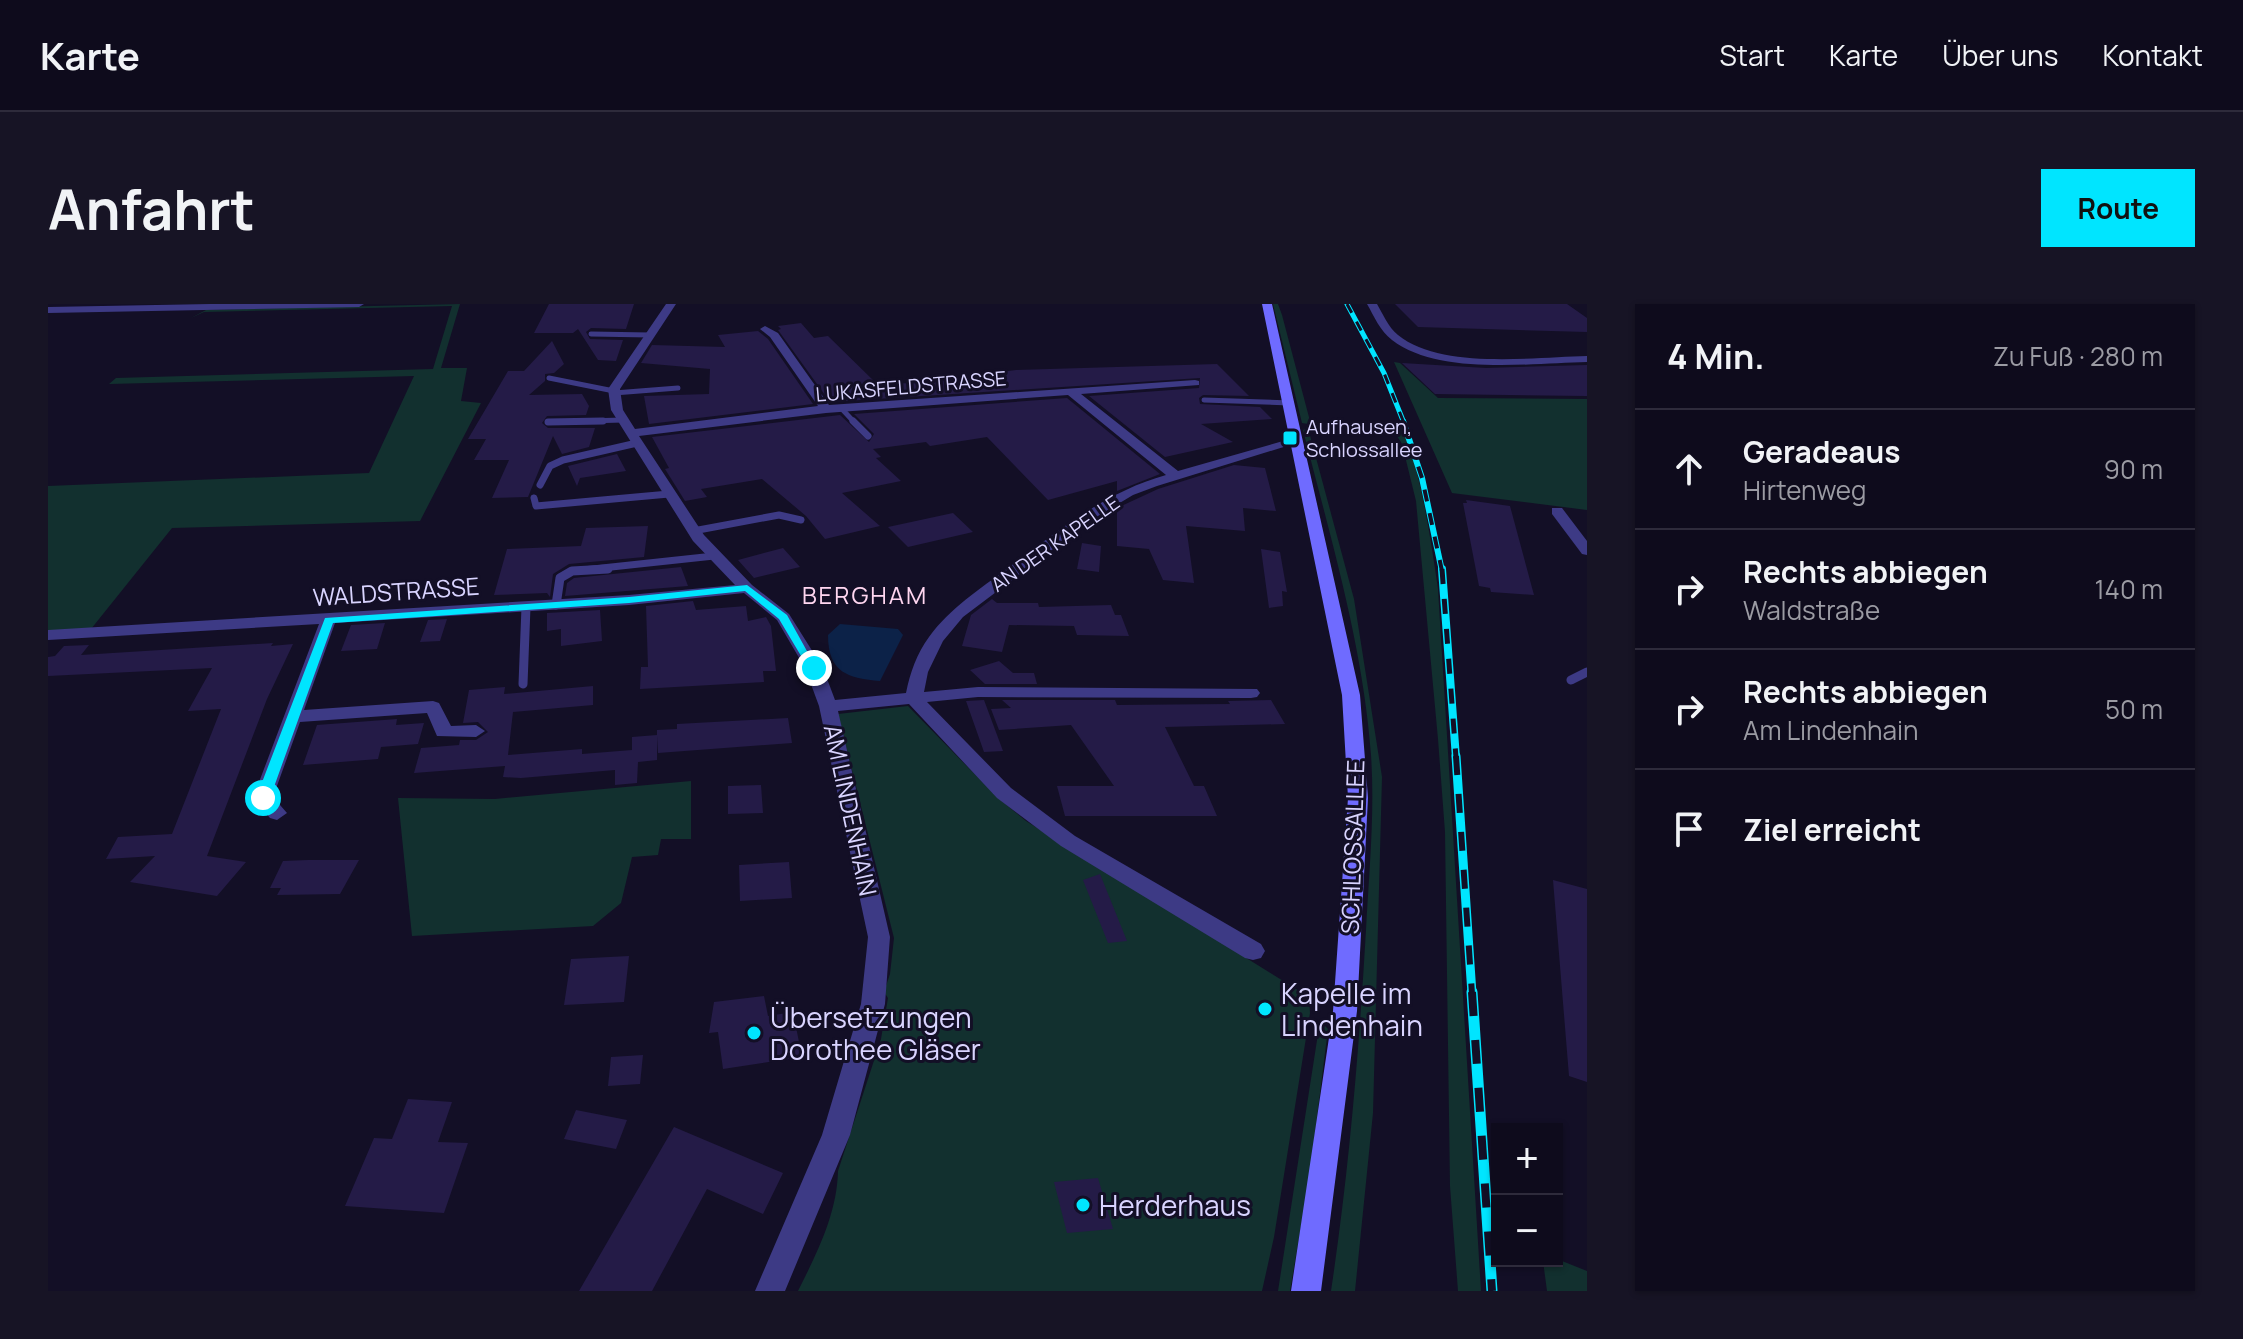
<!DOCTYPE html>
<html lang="de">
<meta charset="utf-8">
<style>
body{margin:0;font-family:Manrope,sans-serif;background:#171425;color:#f1f3f6}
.controls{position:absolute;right:24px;bottom:24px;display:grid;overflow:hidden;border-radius:0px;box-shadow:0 2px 6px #0004}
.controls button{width:72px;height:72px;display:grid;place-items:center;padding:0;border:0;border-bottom:2px solid #2e2b3b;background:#0e0b1c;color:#f1f3f6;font:40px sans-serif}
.stop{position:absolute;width:24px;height:24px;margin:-18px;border:6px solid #00e5ff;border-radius:50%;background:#fff}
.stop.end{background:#00e5ff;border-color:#fff;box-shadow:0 2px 8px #0008}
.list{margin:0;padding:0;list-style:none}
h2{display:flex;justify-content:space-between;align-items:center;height:104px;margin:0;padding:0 32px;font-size:34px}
h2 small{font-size:26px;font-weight:400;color:#9b9ba3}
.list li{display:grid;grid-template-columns:52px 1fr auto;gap:24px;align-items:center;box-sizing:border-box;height:120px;padding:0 32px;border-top:2px solid #2e2b3b}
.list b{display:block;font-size:30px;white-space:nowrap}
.list p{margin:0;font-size:26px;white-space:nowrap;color:#9b9ba3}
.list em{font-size:26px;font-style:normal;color:#9b9ba3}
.icon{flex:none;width:44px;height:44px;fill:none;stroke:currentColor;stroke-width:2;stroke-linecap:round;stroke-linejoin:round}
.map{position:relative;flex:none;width:1539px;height:987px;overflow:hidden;border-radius:0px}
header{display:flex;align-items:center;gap:48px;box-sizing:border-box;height:112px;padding:0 40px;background:#0e0b1c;border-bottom:2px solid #2e2b3b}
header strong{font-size:38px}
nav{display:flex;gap:44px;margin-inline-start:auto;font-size:28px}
.intro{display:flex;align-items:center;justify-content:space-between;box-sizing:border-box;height:192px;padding:0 48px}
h1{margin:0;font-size:56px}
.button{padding:20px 36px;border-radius:0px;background:#00e5ff;color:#111;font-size:28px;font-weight:700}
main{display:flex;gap:48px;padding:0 48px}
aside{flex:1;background:#0e0b1c;border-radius:0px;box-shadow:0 2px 6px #0004}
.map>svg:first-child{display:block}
.green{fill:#12302f}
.water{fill:#0c2248}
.building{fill:#241b47}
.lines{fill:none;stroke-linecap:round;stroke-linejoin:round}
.lane-far2{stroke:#3d3a85;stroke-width:5}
.lane-far1{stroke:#3d3a85;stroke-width:7}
.lane{stroke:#3d3a85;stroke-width:9}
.street{fill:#3d3a85;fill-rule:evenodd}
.secondary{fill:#6f6bff;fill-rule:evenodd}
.rail-far4-casing{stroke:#00e5ff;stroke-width:5}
.rail-far3-casing{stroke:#00e5ff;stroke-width:6}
.rail-far2-casing{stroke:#00e5ff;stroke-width:8}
.rail-far1-casing{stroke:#00e5ff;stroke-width:9}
.rail-casing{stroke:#00e5ff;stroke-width:11}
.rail-far4{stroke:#130f26;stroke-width:3;stroke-dasharray:10;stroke-linecap:butt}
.rail-far3{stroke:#130f26;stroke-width:4;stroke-dasharray:12;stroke-linecap:butt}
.rail-far2{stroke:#130f26;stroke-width:5;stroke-dasharray:15;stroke-linecap:butt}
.rail-far1{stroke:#130f26;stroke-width:6;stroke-dasharray:19;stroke-linecap:butt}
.rail{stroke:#130f26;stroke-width:8;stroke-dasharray:24;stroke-linecap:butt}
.route{fill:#00e5ff}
.poi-dot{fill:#00e5ff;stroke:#130f26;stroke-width:3}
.labels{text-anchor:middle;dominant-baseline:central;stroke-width:6;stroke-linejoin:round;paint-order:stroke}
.far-street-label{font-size:20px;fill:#d9d4ff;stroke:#130f26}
.far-poi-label{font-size:20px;fill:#d9d4ff;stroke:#130f26;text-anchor:start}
.street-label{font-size:24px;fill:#d9d4ff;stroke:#130f26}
.far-quarter-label{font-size:24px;letter-spacing:2px;fill:#ffd6f0;stroke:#130f26}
.near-poi-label{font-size:28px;fill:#d9d4ff;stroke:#130f26;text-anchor:start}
</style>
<header>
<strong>Karte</strong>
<nav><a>Start</a><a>Karte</a><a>Über uns</a><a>Kontakt</a></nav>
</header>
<div class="intro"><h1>Anfahrt</h1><a class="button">Route</a></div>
<main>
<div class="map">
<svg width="1539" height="987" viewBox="0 0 1539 987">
<rect width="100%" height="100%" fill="#130f26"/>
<path class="green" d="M412,0L393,64H419L413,97L433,99L372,217L124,224L43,325L0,328V182L321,169L366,72L61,80L68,74L385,65L404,2L156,8L143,14L158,6Z
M1225,0H1230L1234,11L1262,117L1273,122L1254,119Z
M1346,58L1352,59L1390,94L1539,95V206L1404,189Z
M1260,124L1306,295L1334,473L1325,809L1307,987H1283C1301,867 1311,747 1318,626C1321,568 1327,509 1323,451C1315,341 1282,232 1255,126Z
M1344,124H1356C1374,177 1382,230 1390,285L1433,987H1410L1402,882L1397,528L1390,435L1368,197L1354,140Z
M860,402L950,494L978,517L1261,693L1262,709L1226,933L1214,987H750C769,949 789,910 790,867L833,735L840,694L836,688L842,670L846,634L790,410Z
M643,477V535H613L610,551L584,553L573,599L545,622L364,632L350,494L447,495Z
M1272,717L1280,725L1262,869L1242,987H1230Z
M1509,955L1539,967V987H1499L1495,957Z"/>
<path class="water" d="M792,320L850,325L855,331L832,377C800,374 780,369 780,331Z"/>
<path class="building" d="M501,0H586L578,25L543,24L538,28L542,35L575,36L568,57L550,56L530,25L525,29H486Z
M1347,0H1519L1539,14V28L1370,23Z
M753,19L766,34L780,32L829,80L868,79L968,66L1169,60L1201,92L1155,91L1151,94L1152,100L1212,103L1224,115L1153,120L1185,138L1117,153L1041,92L1151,84L1152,74L782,98L730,26L733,25L730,22Z
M710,27L720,35L765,100L601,120L596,92L661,90L662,65L593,59L604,41L677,43L670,31Z
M504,37L516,60L506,69L497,70V77L481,91L534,90L541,102L538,111L499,112L494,119L500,124H547L541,143L514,150L505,132L480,193L444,194L461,156H426L438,135H420L460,67H476Z
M1354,59L1438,64L1539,61V92L1387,90Z
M1019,94L1112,170L1069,187V177L1000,196L939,133L882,142L878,138L825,145L833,153L828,154L853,177L794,189L832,222L777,235L758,212L714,175L653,185L659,193L637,197L617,165L621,164L604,133L792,111L821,138L826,130L806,110Z
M569,150L578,167L532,174L529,182L520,162Z
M1186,161L1217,164L1228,207L1195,204L1197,227L1138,222L1146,279L1115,276L1101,245L1069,242V204L1110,185Z
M1418,196L1462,202L1486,291L1443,288L1442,284L1431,282L1415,199H1419Z
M905,209L925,228L860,243L840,223Z
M600,222L596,253L521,260L505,270L502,293L499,289L446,291L459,245L533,242L538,224Z
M1034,239L1053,242L1051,268L1029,265Z
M735,244L752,263L706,274L690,256Z
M1213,245L1232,248L1239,288L1234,287L1235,302L1221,304Z
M633,263L640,282L517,292L519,279L526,274Z
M944,295L949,299H990L991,303L1063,301L1067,311H1073L1081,332L1029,331L1026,322L961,321L954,348L914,342L923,311Z
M645,297L648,306L698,302L700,317L718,313L723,322L728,367H715L716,378L592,385L593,363H600L598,302Z
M552,306L554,337L513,342V325L499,327V309Z
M399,315L392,337L372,338L380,316Z
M337,319L329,345L293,347L303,321Z
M225,339L223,342L245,340L219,395L159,552L198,558L169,592L82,578L107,552L58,555L70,533L124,530L173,405L140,407L164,364L0,372V353L7,352L16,342L41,341L33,351Z
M951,357L965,369H986L989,380H937L922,366Z
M545,382V401L465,408L460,451L534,445V450L584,446V433L609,431V426L629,425V420L740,414L744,439L610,449L609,432V456L590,458L589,479L567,481V466L473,474L455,473L457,462L366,469L373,444L411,441L412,436H428L440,428L430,418L415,419L421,386L457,383L456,390Z
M936,396L955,447L936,448L918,397Z
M954,396H1067L1069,401L1182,400L1180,397L1223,396L1237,420L1117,423L1146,482H1156L1169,512H1017L1009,482H1066L1023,421L951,426L943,405L963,404Z
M349,415L348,421L376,419L370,440L333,443L330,455L255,461L269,421Z
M713,481L715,509L680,510V482Z
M260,556H311L292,590L229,591L233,584H222L235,557Z
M741,558L744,594L692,597L691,561Z
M1052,570L1079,637L1060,639L1035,576Z
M1505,576L1539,585V778L1521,772Z
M581,652L576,698L516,701L523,655Z
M716,692L720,712L745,708L754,753L675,765L670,728L661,729L666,698Z
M595,751L592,780L560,782L563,753Z
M360,795L404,798L390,838L420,839L396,909L297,902L326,834L344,835Z
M528,806L579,816L568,845L516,835Z
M626,823L735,869L715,910L659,885L604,987H531Z
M1050,874L1065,925L1019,929L1006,878Z"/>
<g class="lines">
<path class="lane-far2" d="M543,30L602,31
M501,74L566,87
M566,89L630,84
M1156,96L1242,99
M793,104L807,119
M500,118L575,116"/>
<path class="lane-far1" d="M805,117L820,132
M500,118L555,117
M492,181L502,162L515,156L589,139
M486,194L488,202L621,190
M645,227L731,211L753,216
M526,267L666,252"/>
<path class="lane" d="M508,301L512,274L524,267L560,265
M1523,376L1539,368
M475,380L478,303"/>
<path class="street" d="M162,0H316L311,3L0,9V3Z
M618,0H628L572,85L575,106L587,125L770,102L722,33L712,25L717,22L730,29L781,101L1147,76L1151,77V81L1033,90L1130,167L1249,133L1255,137L1109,182L1085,191L1045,215L915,313L895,337L880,368L876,388L930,383L1209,385L1212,389L1209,393L1203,394L930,393L879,398L963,484L1027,532L1213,640L1217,647L1213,654L1205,656L1197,654L1013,542L949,494L861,400L790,407L842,633L837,700L802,831L737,987H707L774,831L813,700L820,633L771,402L757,364L729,316L696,289L581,301L287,319L256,406L385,397L391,399L403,422L428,421L437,427L428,433L389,432L379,409L252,418L225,493L239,509L229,516L222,514L205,494L271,320L0,336V326L581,291L687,281L645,237L563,106L560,85ZM1020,91L1118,171C1057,188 1010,227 960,264C932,285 902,304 881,333C869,349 862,369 858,389L787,396L775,364L741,310L704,281L656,231L591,132L778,109Z
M1319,0H1329C1335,10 1340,23 1350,31C1393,66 1486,53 1539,52V58C1483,59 1391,72 1344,36C1332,27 1326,12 1319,0Z
M1504,204H1514L1539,237V251L1534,250L1504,210Z"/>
<path class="secondary" d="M1214,0H1224L1312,391L1320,494L1309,707L1273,987H1243L1285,707L1300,494L1294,391Z"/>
<g class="rail-far4-casing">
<path id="rail-far4" d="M1299,0L1336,69L1356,119"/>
</g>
<g class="rail-far3-casing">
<path id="rail-far3" d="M1355,117L1374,174L1394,267"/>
</g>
<g class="rail-far2-casing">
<path id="rail-far2" d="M1394,265L1408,454"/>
</g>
<g class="rail-far1-casing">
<path id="rail-far1" d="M1408,452L1424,690"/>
</g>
<g class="rail-casing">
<path id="rail" d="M1424,688L1444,987"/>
</g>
<use href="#rail-far4" class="rail-far4"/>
<use href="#rail-far3" class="rail-far3"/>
<use href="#rail-far2" class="rail-far2"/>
<use href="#rail-far1" class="rail-far1"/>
<use href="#rail" class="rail"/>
</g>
<path class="route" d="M699,281L739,311L770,367H762L731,315L697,287L581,299L285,319L222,494L215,498L208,494L277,314L581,293Z"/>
<g class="poi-dot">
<rect x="1234" y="126" width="16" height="16" rx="4"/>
<circle cx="1217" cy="705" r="8"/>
<circle cx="706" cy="729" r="8"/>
<circle cx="1035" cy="901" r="8"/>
</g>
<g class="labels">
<g class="far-street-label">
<text transform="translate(863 82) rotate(-5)">LUKASFELDSTRASSE</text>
<text transform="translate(1007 239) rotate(-35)">AN DER KAPELLE</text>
</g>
<g class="far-poi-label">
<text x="1258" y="122">Aufhausen,<tspan x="1258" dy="23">Schlossallee</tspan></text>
</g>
<g class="street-label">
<text transform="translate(348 287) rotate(-4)">WALDSTRASSE</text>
<text transform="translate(803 506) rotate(78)">AM LINDENHAIN</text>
<text transform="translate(1304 543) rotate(-88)">SCHLOSSALLEE</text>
</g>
<g class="far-quarter-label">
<text x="817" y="290">BERGHAM</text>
</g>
<g class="near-poi-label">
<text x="1233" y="689">Kapelle im<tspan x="1233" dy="32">Lindenhain</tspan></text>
<text x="722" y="713">Übersetzungen<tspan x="722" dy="32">Dorothee Gläser</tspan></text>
<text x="1051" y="901">Herderhaus</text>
</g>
</g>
</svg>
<div class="controls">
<button>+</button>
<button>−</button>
</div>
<div class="stop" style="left:215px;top:494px"></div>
<div class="stop end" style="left:766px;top:364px"></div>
</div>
<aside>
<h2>4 Min.<small>Zu Fuß · 280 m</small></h2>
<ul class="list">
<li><svg class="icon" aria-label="ahead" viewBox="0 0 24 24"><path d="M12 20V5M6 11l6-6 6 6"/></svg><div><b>Geradeaus</b><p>Hirtenweg</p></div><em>90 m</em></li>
<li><svg class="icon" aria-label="right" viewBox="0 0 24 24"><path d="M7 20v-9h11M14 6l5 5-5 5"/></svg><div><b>Rechts abbiegen</b><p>Waldstraße</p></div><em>140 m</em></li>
<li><svg class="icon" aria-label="right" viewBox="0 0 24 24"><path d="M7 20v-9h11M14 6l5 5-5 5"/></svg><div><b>Rechts abbiegen</b><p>Am Lindenhain</p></div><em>50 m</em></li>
<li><svg class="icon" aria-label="arrive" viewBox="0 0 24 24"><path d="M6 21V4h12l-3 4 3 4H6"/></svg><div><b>Ziel erreicht</b></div></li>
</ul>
</aside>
</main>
